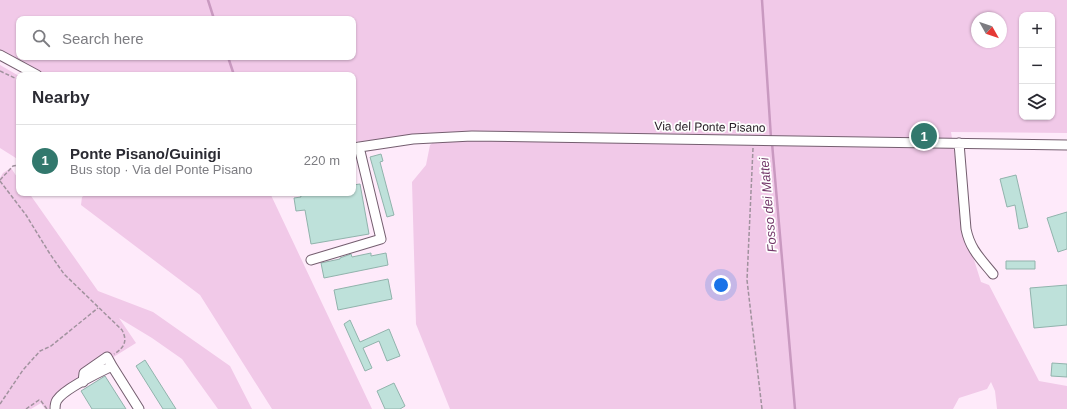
<!DOCTYPE html>
<meta charset="utf-8">
<style>
body{margin:0;font-family:Arial,sans-serif;background:#f2f2f3;color:#2b2b33}
.controls{position:absolute;right:12px;top:12px;display:grid;overflow:hidden;border-radius:8px;box-shadow:0 1px 3px #0004}
.controls button{width:36px;height:36px;display:grid;place-items:center;padding:0;border:0;border-bottom:1px solid #e1e1e2;background:#fff;color:#2b2b33;font:20px sans-serif}
.compass{position:absolute;left:971px;top:12px;width:36px;height:36px;border-radius:50%;background:#fff;box-shadow:0 1px 3px #0004;rotate:130deg}
.you{position:absolute;left:721px;top:285px;width:14px;height:14px;margin:-10px;border:3px solid #fff;border-radius:50%;background:#1a73e8;box-shadow:0 0 0 6px #1a73e833}
.badge{display:grid;place-items:center;width:26px;height:26px;border-radius:50%;background:#32786d;color:#fff;font-size:13px;font-weight:700}
.pin{position:absolute;translate:-50% -50%;border:2px solid #fff;box-shadow:0 1px 4px #0006}
.list{margin:0;padding:0;list-style:none}
h2{display:flex;justify-content:space-between;align-items:center;height:52px;margin:0;padding:0 16px;font-size:17px}
h2 small{font-size:13px;font-weight:400;color:#7c7c81}
.list li{display:grid;grid-template-columns:26px 1fr auto;gap:12px;align-items:center;box-sizing:border-box;height:72px;padding:0 16px;border-top:1px solid #e1e1e2}
.list b{display:block;font-size:15px;white-space:nowrap}
.list p{margin:0;font-size:13px;white-space:nowrap;color:#7c7c81}
.list em{font-size:13px;font-style:normal;color:#7c7c81}
.icon{flex:none;width:22px;height:22px;fill:none;stroke:currentColor;stroke-width:2;stroke-linecap:round;stroke-linejoin:round}
.map{position:relative;flex:none;width:1067px;height:409px;overflow:hidden}
.search{position:absolute;background:#fff;box-shadow:0 1px 3px #0004;left:16px;top:16px;width:340px;height:44px;display:flex;align-items:center;gap:10px;box-sizing:border-box;padding:0 14px;border-radius:8px;color:#7c7c81;font-size:15px}
.panel{position:absolute;background:#fff;box-shadow:0 1px 3px #0004;left:16px;top:72px;width:340px;height:124px;border-radius:8px}
.map>svg:first-child{display:block}
.green{fill:#f1c9e8;fill-rule:evenodd}
.lines{fill:none;stroke-linecap:round;stroke-linejoin:round}
.stream{stroke:#c999c0;stroke-width:2.5}
.building{fill:#bee1da;stroke:#91b3ac}
.minor-casing{stroke:#745e6f;stroke-width:11}
.path{stroke:#a1929e;stroke-width:1.5;stroke-dasharray:4 2;stroke-linecap:butt}
.minor{stroke:#fff;stroke-width:9}
.labels{text-anchor:middle;dominant-baseline:central;stroke-width:3.5;stroke-linejoin:round;paint-order:stroke}
.street-label{font-size:12px;fill:#241b22;stroke:#fefefe}
.water-label{font-size:13px;font-style:italic;fill:#723668;stroke:#fefefe}
</style>
<div class="map">
<svg width="1067" height="409" viewBox="0 0 1067 409">
<rect width="100%" height="100%" fill="#feeafa"/>
<path class="green" d="M0,0H1067V133L951,132L969,244L981,282L989,285L1039,381L1067,386V409H997L995,391L991,382L987,389L959,398L953,409H450L416,324L412,182L426,165L430,145L445,133L353,142V75H44L0,51ZM1022,15H1052V117H1022ZM977,18H1001V42H977ZM19,19H353V57H19Z
M0,65L19,76V160L0,148Z
M11,168L19,180V193H29L98,291L153,312L230,366L252,409H218L182,359L152,338L119,318L136,343L67,386L52,401L49,409H45L41,403L31,409H0V178L3,173Z
M88,193H270L372,409H272L200,295L81,205L82,197Z"/>
<g class="lines">
<path class="stream" d="M208,0L214,19
M762,0L771,138
M228,57L234,75
M772,143L795,409"/>
</g>
<path class="building" d="M381,154L383,161L380,162L394,215L387,217L370,157Z
M1016,175L1028,227L1019,229L1015,205L1007,207L1000,179Z
M360,184L369,234L311,244L305,210L296,211L294,198L301,197L300,193H353V185Z
M1067,212V249L1058,252L1047,218Z
M371,253V256L386,253L388,265L324,278L321,263L340,259V258L351,254L352,257Z
M1006,261H1035V269H1006Z
M388,279L392,299L338,310L334,290Z
M1067,285V325L1034,328L1030,288Z
M350,320L360,342L389,329L400,356L387,361L379,341L363,348L372,368L365,371L344,324Z
M145,360L176,409H163L136,366Z
M1052,363L1067,364V377L1051,376Z
M105,376L126,409H92L81,391Z
M394,383L405,406L400,409H385L377,391Z"/>
<g class="lines">
<g class="minor-casing">
<path id="minor" d="M0,55L37,75
M959,143L966,229C970,249 980,258 993,274
M353,148L413,139L472,136L1067,145
M311,260L381,239L359,147
M83,382L84,373L107,357L112,366
M55,409C55,406 55,403 57,400C65,388 98,373 112,366L139,409"/>
</g>
<path class="path" d="M0,71L19,80
M753,148L747,280L762,409
M0,180L13,166L19,165
M0,181L26,215L50,254L64,274L122,330C128,341 124,348 114,354
M0,404L23,370L40,351L51,346L98,308
M26,409L39,400L41,401L47,409"/>
<use href="#minor" class="minor"/>
</g>
<g class="labels">
<g class="street-label">
<text transform="translate(710 127) rotate(1)">Via del Ponte Pisano</text>
</g>
<g class="water-label">
<text transform="translate(768 205) rotate(-95)">Fosso dei Mattei</text>
</g>
</g>
</svg>
<div class="controls">
<button>+</button>
<button>−</button>
<button><svg class="icon" aria-label="layers" viewBox="0 0 24 24"><path d="M12 4l9 5-9 5-9-5zM3 14l9 5 9-5"/></svg></button>
</div>
<svg class="compass" viewBox="-18 -18 36 36"><path d="M0-13l5 13h-10z" fill="#e53935"/><path d="M0 13l5-13h-10z" fill="#7c7c81"/></svg>
<div class="you"></div>
<div class="pin badge" style="left:924px;top:136px">1</div>
<div class="search"><svg class="icon" aria-label="search" viewBox="0 0 24 24"><circle cx="10" cy="10" r="6"/><path d="M15 15l6 6"/></svg>Search here</div>
<section class="panel">
<h2>Nearby<small></small></h2>
<ul class="list">
<li><span class="badge">1</span><div><b>Ponte Pisano/Guinigi</b><p>Bus stop · Via del Ponte Pisano</p></div><em>220 m</em></li>
</ul>
</section>
</div>
